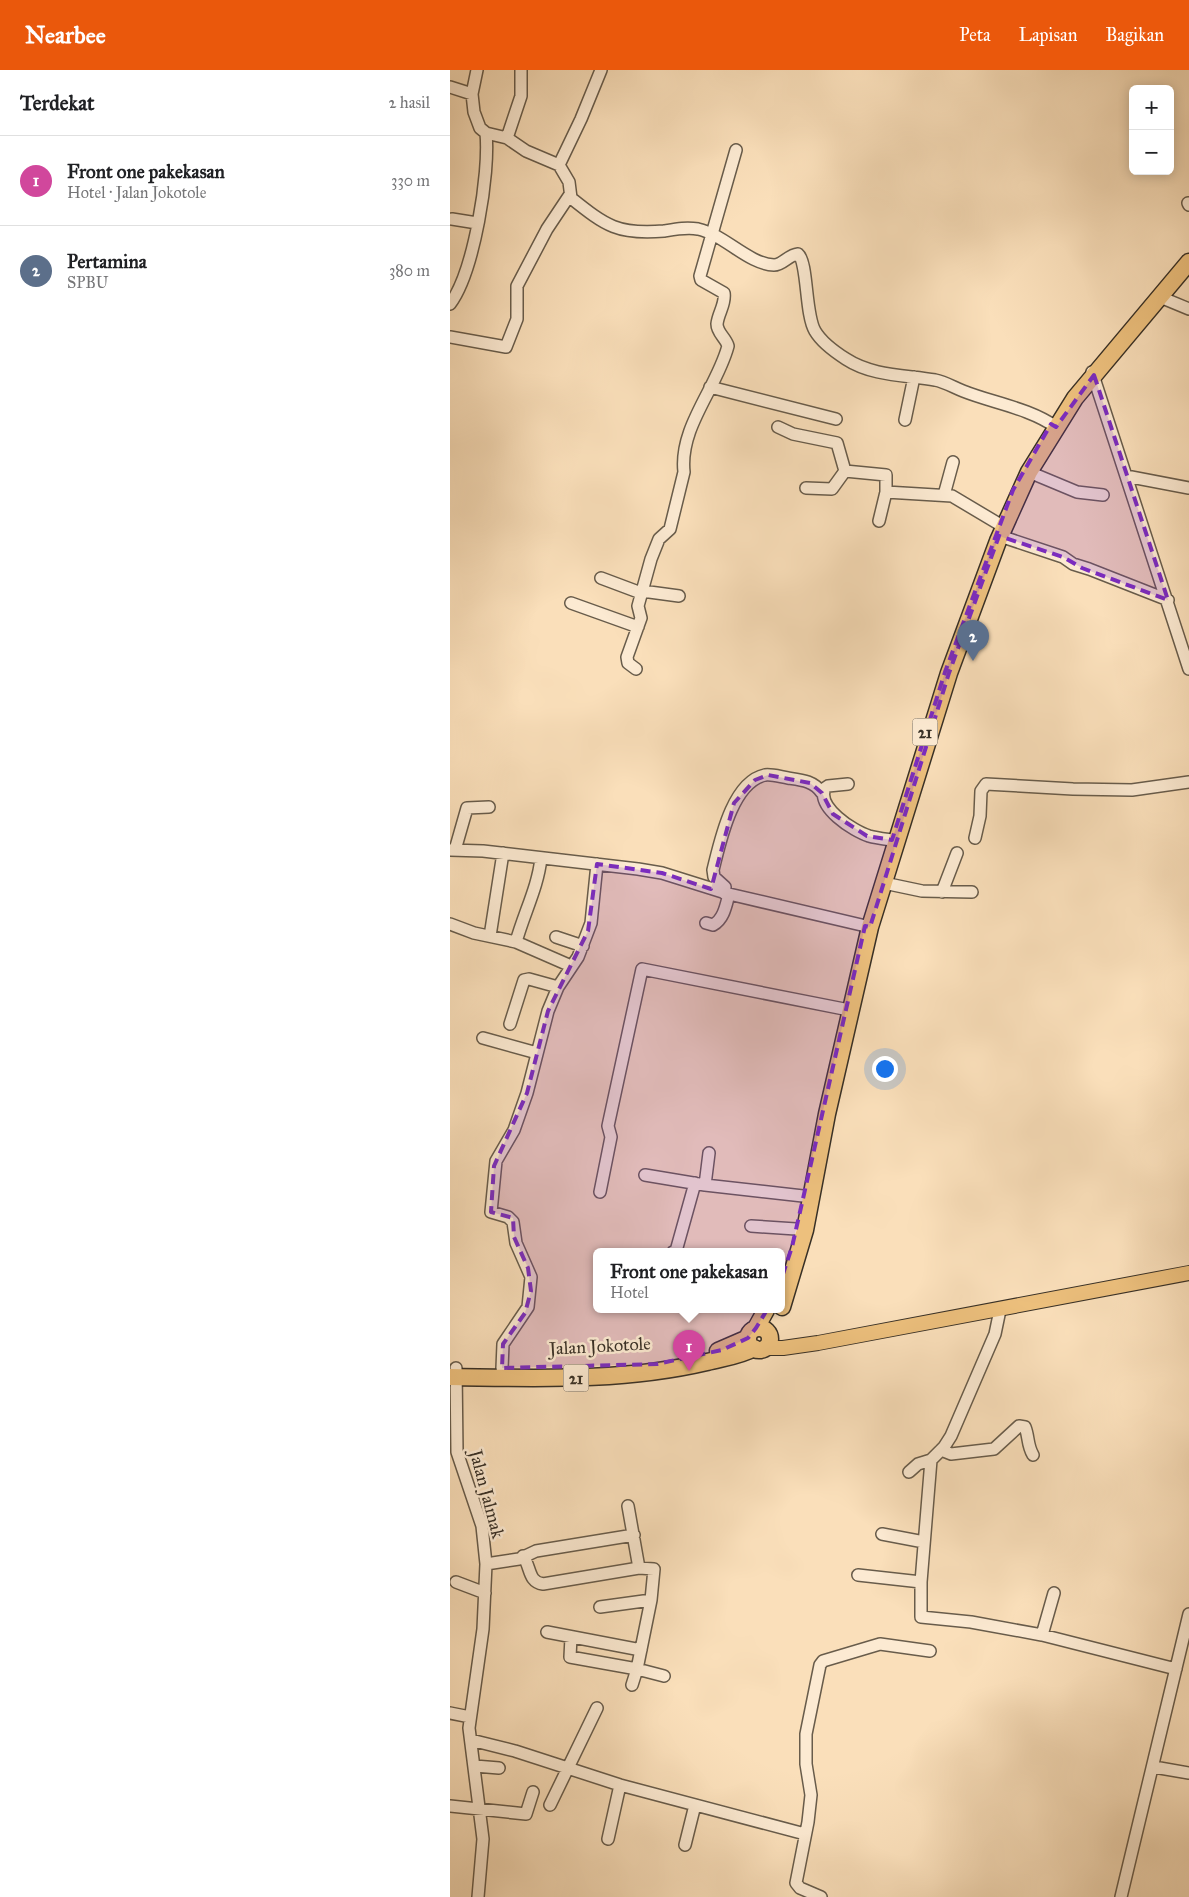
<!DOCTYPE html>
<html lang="id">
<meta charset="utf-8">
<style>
body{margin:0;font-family:"IM FELL Great Primer",serif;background:#f6f6f6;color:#202124}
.controls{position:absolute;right:15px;top:15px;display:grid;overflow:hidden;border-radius:8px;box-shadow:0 2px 12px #0003}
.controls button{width:45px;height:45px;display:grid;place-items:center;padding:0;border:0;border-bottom:1px solid #e0e0e0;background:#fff;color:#202124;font:25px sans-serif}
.you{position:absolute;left:434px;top:998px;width:18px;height:18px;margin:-12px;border:4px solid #fff;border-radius:50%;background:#1a73e8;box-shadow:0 0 0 8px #1a73e833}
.badge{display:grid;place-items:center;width:32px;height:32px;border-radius:50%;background:#ea580c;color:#fff;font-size:16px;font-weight:700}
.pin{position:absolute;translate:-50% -41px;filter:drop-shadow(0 1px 2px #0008)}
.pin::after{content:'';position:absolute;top:26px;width:18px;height:15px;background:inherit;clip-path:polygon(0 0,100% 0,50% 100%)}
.popup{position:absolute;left:143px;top:1178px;width:192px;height:65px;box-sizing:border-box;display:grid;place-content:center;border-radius:8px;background:#fff;filter:drop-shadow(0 1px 4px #0005);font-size:16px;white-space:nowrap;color:#757577}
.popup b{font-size:19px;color:#202124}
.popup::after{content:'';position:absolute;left:50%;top:100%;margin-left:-10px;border:10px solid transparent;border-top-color:#fff}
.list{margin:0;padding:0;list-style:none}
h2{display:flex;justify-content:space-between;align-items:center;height:65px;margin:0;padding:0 20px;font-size:21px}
h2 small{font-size:16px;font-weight:400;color:#757577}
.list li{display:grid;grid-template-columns:32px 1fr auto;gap:15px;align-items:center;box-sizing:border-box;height:90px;padding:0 20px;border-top:1px solid #e0e0e0}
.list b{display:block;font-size:19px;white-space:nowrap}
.list p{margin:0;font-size:16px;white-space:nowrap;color:#757577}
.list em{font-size:16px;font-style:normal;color:#757577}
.map{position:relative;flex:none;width:739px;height:1827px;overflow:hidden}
header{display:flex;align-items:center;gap:30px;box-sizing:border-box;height:70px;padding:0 25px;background:#ea580c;color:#fff}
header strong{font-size:24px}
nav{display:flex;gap:28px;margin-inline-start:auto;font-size:18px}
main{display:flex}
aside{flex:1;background:#fff}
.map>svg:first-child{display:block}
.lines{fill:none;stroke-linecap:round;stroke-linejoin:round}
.minor-casing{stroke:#685c4b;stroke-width:14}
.major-casing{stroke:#383026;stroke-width:16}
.highway-casing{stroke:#383026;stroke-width:19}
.minor{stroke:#fcead2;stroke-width:11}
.major{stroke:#edc07d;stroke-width:14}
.highway{stroke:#edc07d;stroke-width:16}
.marked{fill:#7b2cbf;fill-opacity:0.2;stroke:#7b2cbf;stroke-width:4;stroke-dasharray:10 6;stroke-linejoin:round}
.labels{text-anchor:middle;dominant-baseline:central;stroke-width:5;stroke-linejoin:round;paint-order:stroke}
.shield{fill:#fcead2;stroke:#73685a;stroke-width:1}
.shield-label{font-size:16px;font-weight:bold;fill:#383026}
.street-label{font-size:18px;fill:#383026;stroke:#fcead2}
</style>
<header>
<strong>Nearbee</strong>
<nav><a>Peta</a><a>Lapisan</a><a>Bagikan</a></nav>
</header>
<main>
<aside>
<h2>Terdekat<small>2 hasil</small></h2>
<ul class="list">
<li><span class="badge" style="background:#d1479c">1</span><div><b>Front one pakekasan</b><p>Hotel · Jalan Jokotole</p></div><em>330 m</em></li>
<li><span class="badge" style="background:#5c6f8a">2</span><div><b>Pertamina</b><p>SPBU</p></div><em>380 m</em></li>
</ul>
</aside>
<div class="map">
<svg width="739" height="1827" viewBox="0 0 739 1827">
<rect width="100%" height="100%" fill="#fadfba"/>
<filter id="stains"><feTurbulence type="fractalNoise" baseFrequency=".004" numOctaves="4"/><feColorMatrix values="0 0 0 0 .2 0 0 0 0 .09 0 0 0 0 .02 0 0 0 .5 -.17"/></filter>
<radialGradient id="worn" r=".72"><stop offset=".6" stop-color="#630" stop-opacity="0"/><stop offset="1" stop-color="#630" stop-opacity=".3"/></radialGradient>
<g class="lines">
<g class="minor-casing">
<path id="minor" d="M27,0L22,24L24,42L30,58L36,63L57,68L76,81L109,95L119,112L121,128C156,156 168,165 214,161C226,159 236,157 248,159C275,165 298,194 324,195C333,195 338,185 348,184C358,192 355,245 365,261C372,273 385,282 396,289C422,306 455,305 485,310C495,312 503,317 513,321C543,333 579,338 606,357
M0,17L22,24
M57,68L71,26V0
M109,95L131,49L151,0
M738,133L739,135
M2,149L27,153
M710,227L739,239
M0,234C24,202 40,103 36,63
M0,267L56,277L67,249V216L97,159L119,126
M642,302L739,599
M260,317L386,349
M455,350L464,307
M328,357L343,364L387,373L395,401L436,405V422L502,426L549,454
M579,402L627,422L653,425
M676,406L739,418
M356,418L382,419L395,401
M494,425L503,392
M429,451L436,422
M550,466L613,487L623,494L639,499L718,530
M151,508L191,523
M192,521L229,526
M121,533L188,557
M186,599L178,593L177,587L191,548L188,536L201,489L209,469L220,459L234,402C229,357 267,318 278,276C276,268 267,263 267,254C268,243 276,234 274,223L251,210L250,206L286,80
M398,714L378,716L375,718C366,737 403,761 419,766C426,768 435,769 442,770
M525,768L530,746L531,721L536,714L623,719L682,720L739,712
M0,780L33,781L188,799L212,803L279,824L420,857
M5,780L17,738L39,737
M434,813L472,821L522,822
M492,822L507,783
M274,823L275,817L264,807L263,800C270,772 282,712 315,705C322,704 331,707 338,708C352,710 364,711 372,723
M256,853L263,855C274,849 276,835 279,824
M0,854L24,863L66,872L121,896
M40,866L53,783
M106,867L133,876
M66,872C74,843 88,817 91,788
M60,954L74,910L79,909L108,917
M33,968L87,983
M195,1105L255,1115L353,1126
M255,1115L259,1083
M150,1122L161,1067L158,1056L192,899L394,939
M301,1156L346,1159
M223,1182L226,1181L245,1113
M550,1240L545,1264L501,1366L494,1377L481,1390L471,1512V1547L521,1552L592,1565L726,1599
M6,1298L7,1382L32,1456L36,1494L33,1559L19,1658L33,1769L28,1827
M52,1298L53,1274L78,1237L81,1207L66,1173L63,1152L58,1147L41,1142L46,1091L64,1060L77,1023L98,941L108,917L128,887L141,853L147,794
M491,1380L501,1384L544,1379L569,1356L575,1357C579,1367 577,1375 583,1385
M459,1402L468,1394L481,1390
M178,1436L189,1498
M432,1464L474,1472
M73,1486C81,1497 78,1512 93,1514L189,1498L204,1499L201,1530L187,1599L120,1587L121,1567
M36,1494L69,1489L86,1481L184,1465
M408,1505L471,1512
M6,1512L35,1523
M150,1537L201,1530
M97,1562L191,1580
M592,1565L604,1523
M182,1615L187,1599L214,1606
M0,1643L20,1647
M21,1670L65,1681L170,1715L355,1764
M25,1696L49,1698
M704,1697L739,1703
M100,1735L147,1638
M0,1736L76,1744L83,1722
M158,1769L170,1715
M235,1775L245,1735
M371,1827L350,1818L346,1813L358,1752L361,1725L356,1694V1664L370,1595L373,1591L430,1574L480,1581
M671,1827L739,1544"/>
</g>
<g class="major-casing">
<path id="major" d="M314,1278H333L368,1273L739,1203"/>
</g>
<g class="highway-casing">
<path id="highway" d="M332,1237L355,1160L377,1044L420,857L499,603L548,471L579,402L625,328L739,192
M306,1258L316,1240
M298 1269a11 11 0 1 1 22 0a11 11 0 1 1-22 0Z
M268,1281L298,1268
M0,1307C86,1308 172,1312 257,1292C272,1288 290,1286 304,1278"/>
</g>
<use href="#minor" class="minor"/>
<use href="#major" class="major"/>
<use href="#highway" class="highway"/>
</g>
<path class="marked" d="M644,305L718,530L632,498L613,487L549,466L499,603L420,857L415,856L342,1177L326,1225L306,1258L298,1268L272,1280L207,1294L52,1298L53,1274L75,1243L81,1221L78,1198L64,1167L63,1148L41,1142L44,1096L77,1023L98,941L138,861L147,794L212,803L261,819L284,733L305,710L318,705L360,713L372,723L383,744L417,766L442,770L495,602L563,420L601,354L606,357Z"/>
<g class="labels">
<g class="shield">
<rect x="462.5" y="648.5" width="25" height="27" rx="4"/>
<rect x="113.5" y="1294.5" width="25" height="27" rx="4"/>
</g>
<g class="shield-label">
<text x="475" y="662">21</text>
<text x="126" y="1308">21</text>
</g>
<g class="street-label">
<text transform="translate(150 1276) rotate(-3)">Jalan Jokotole</text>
<text transform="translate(37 1424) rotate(75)">Jalan Jalmak</text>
</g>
</g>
<rect width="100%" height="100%" filter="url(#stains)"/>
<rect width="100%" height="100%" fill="url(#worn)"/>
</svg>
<div class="controls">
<button>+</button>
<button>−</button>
</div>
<div class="you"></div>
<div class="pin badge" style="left:239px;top:1301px;background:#d1479c">1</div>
<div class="popup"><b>Front one pakekasan</b>Hotel</div>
<div class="pin badge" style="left:523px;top:591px;background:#5c6f8a">2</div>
</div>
</main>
